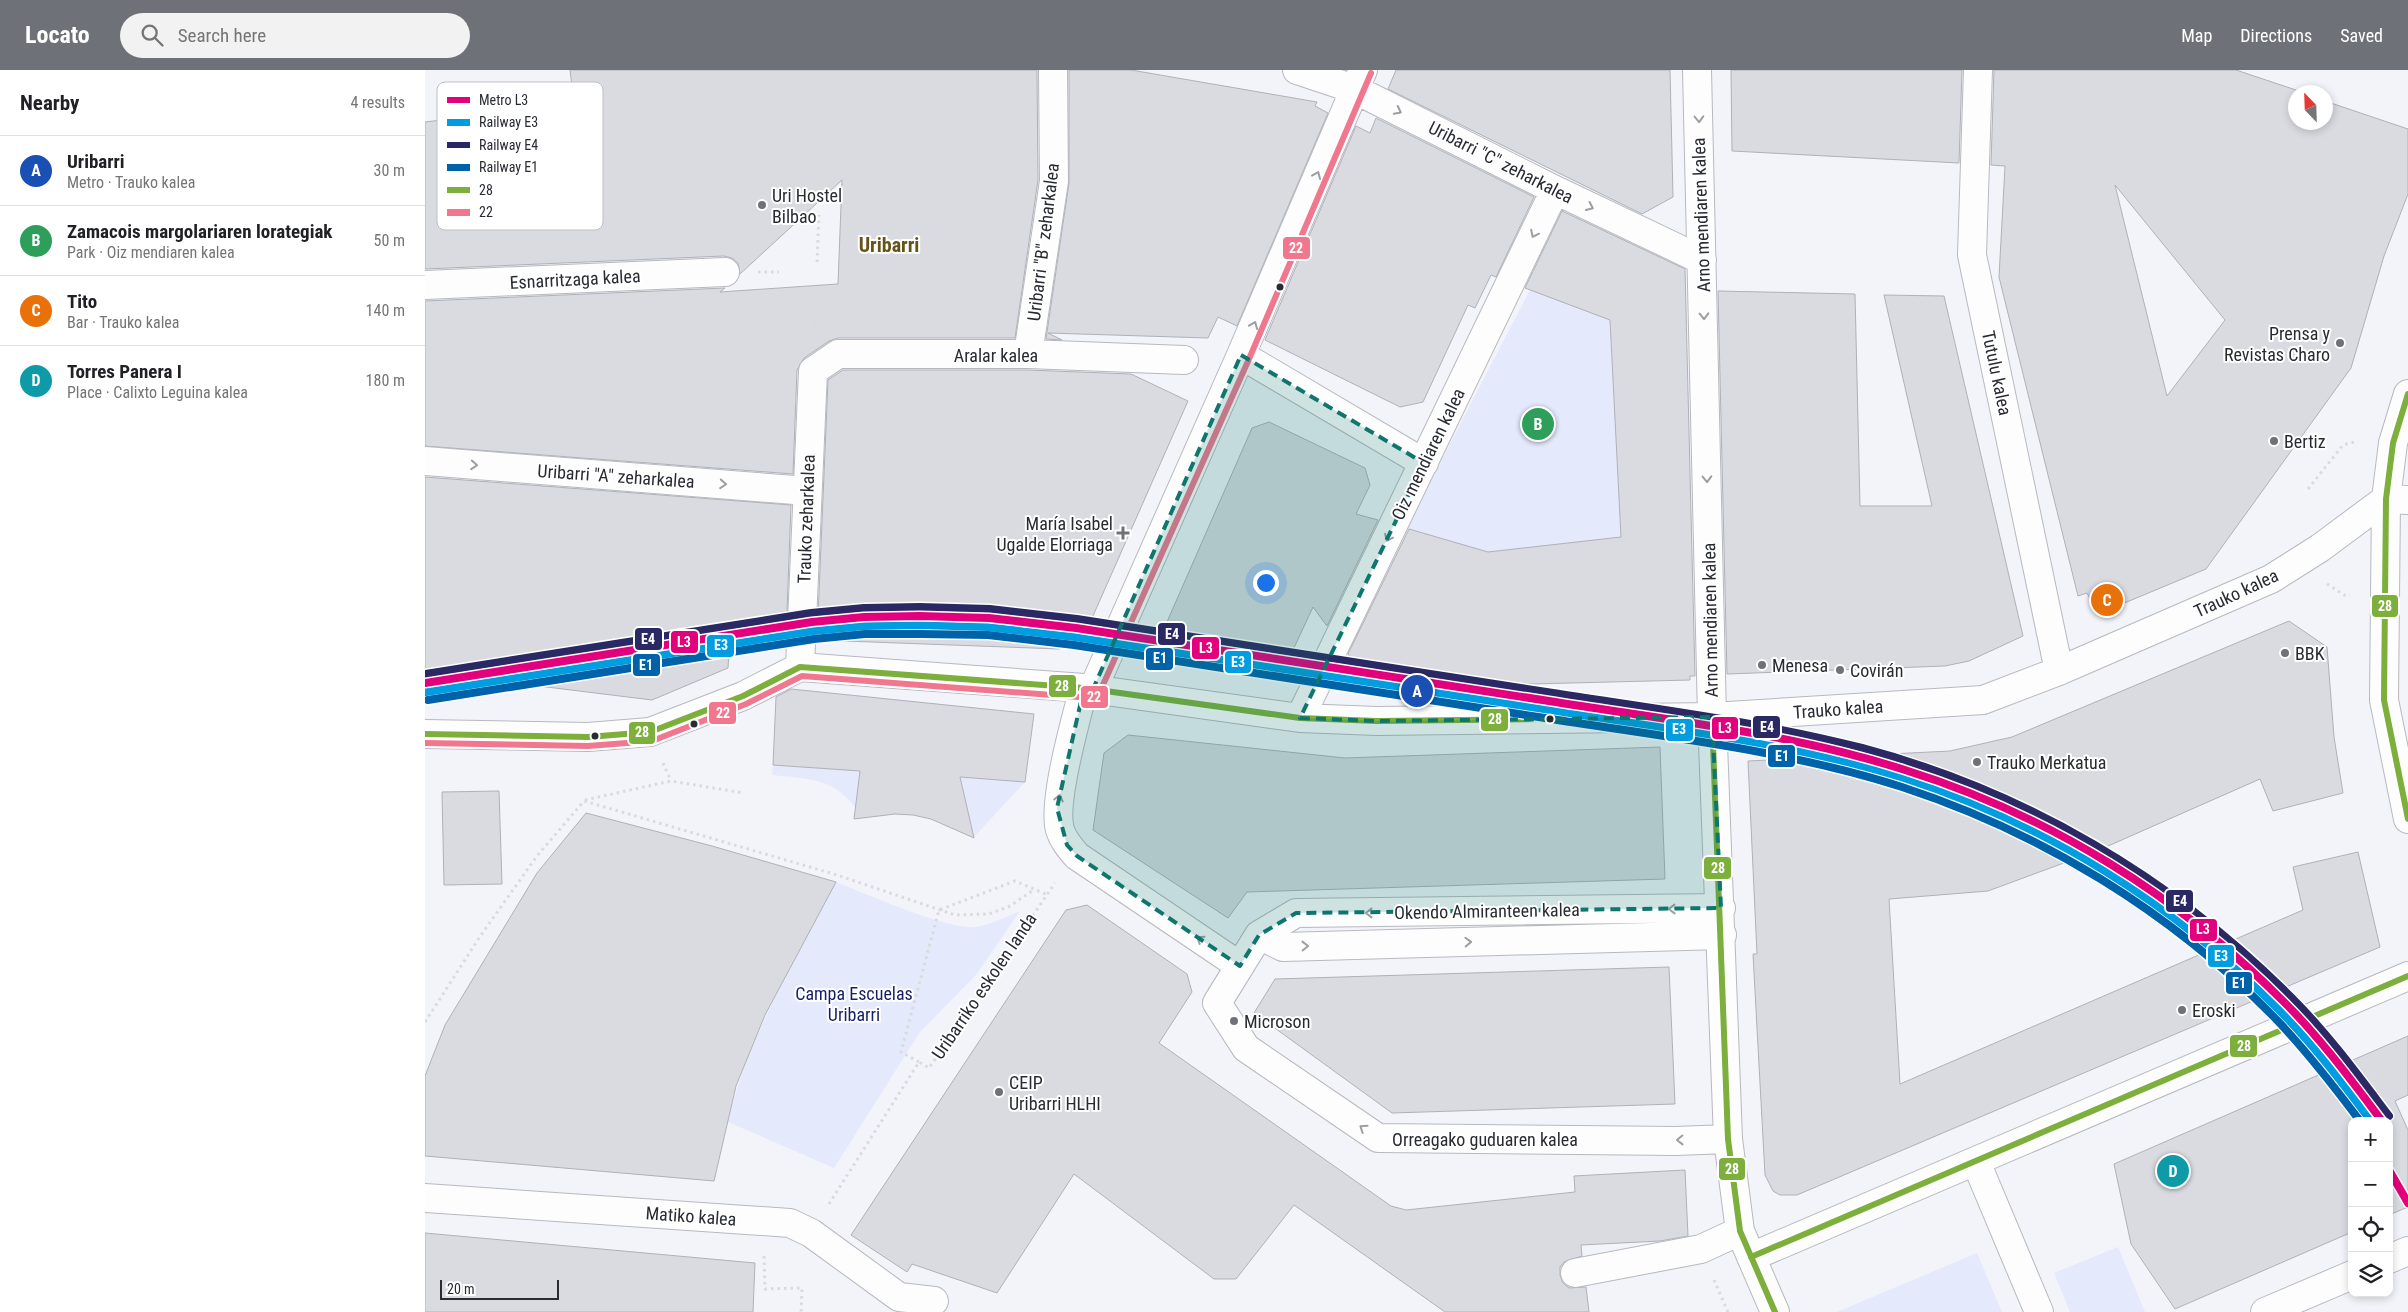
<!DOCTYPE html>
<meta charset="utf-8">
<style>
body{margin:0;font-family:"Roboto Condensed",sans-serif;background:#f2f2f2;color:#202124}
.controls{position:absolute;right:15px;bottom:15px;display:grid;overflow:hidden;border-radius:10px;box-shadow:0 2px 8px #0003}
.controls button{width:45px;height:45px;display:grid;place-items:center;padding:0;border:0;border-bottom:1px solid #e0e0e0;background:#fff;color:#202124;font:25px sans-serif}
.compass{position:absolute;left:1863px;top:15px;width:45px;height:45px;border-radius:50%;background:#fff;box-shadow:0 2px 8px #0003;rotate:337deg}
.scale{position:absolute;left:15px;bottom:12px;width:119px;box-sizing:border-box;padding-left:5px;border:2px solid #292b32;border-top:0;font-size:14px;line-height:18px;white-space:nowrap;color:#292b32;-webkit-text-stroke:4px #fff;paint-order:stroke}
.you{position:absolute;left:840px;top:512px;width:18px;height:18px;margin:-12px;border:4px solid #fff;border-radius:50%;background:#1a73e8;box-shadow:0 0 0 8px #1a73e833}
.badge{display:grid;place-items:center;width:32px;height:32px;border-radius:50%;background:#6f7178;color:#fff;font-size:16px;font-weight:700}
.pin{position:absolute;translate:-50% -50%;border:2px solid #fff;box-shadow:0 1px 5px #0006}
.list{margin:0;padding:0;list-style:none}
h2{display:flex;justify-content:space-between;align-items:center;height:65px;margin:0;padding:0 20px;font-size:21px}
h2 small{font-size:16px;font-weight:400;color:#757577}
.list li{display:grid;grid-template-columns:32px 1fr auto;gap:15px;align-items:center;box-sizing:border-box;height:70px;padding:0 20px;border-top:1px solid #e0e0e0}
.list b{display:block;font-size:19px;white-space:nowrap}
.list p{margin:0;font-size:16px;white-space:nowrap;color:#757577}
.list em{font-size:16px;font-style:normal;color:#757577}
.icon{flex:none;width:28px;height:28px;fill:none;stroke:currentColor;stroke-width:2;stroke-linecap:round;stroke-linejoin:round}
.map{position:relative;flex:none;width:1983px;height:1242px;overflow:hidden}
header{display:flex;align-items:center;gap:30px;box-sizing:border-box;height:70px;padding:0 25px;background:#6f7178;color:#fff}
header strong{font-size:24px}
nav{display:flex;gap:28px;margin-inline-start:auto;font-size:18px}
.search{width:350px;height:45px;background:#f2f2f2;display:flex;align-items:center;gap:12px;box-sizing:border-box;padding:0 18px;border-radius:28px;color:#757577;font-size:19px}
main{display:flex}
aside{flex:1;background:#fff}
.map>svg:first-child{display:block}
.green{fill:#e4e9fb}
.building{fill:#d9dbe1;stroke:#afb1b7;fill-rule:evenodd}
.lines{fill:none;stroke-linecap:round;stroke-linejoin:round}
.street-casing{stroke:#b7b9be;stroke-width:30}
.path{stroke:#d9dadc;stroke-width:3;stroke-dasharray:2.5 4;stroke-linecap:butt}
.street{stroke:#fdfdfe;stroke-width:28}
.bus-1-casing{stroke:#fff;stroke-width:10}
.bus-2-casing{stroke:#fff;stroke-width:10}
.bus-1{stroke:#7daf3d;stroke-width:6}
.bus-2{stroke:#f1778f;stroke-width:6}
.rail-1-casing{stroke:#fff;stroke-width:11}
.rail-2-casing{stroke:#fff;stroke-width:11}
.rail-3-casing{stroke:#fff;stroke-width:11}
.rail-1{stroke:#009de0;stroke-width:8}
.rail-2{stroke:#2b2963;stroke-width:8}
.rail-3{stroke:#0063a9;stroke-width:8}
.metro-1-casing{stroke:#fff;stroke-width:11}
.metro-1{stroke:#e3007d;stroke-width:8}
.oneway{stroke:#9e9ea2}
.marked{fill:#0f766e;fill-opacity:0.2;stroke:#0f766e;stroke-width:4;stroke-dasharray:10 6;stroke-linejoin:round}
.poi-dot{fill:#6f7178;stroke:#fff;stroke-width:2}
.bus-dot{fill:#292b32;stroke:#fff;stroke-width:2}
.labels{text-anchor:middle;dominant-baseline:central;stroke-width:4;stroke-linejoin:round;paint-order:stroke}
.street-label{font-size:18px;fill:#292b32;stroke:#fff}
.poi-label{font-size:18px;fill:#292b32;stroke:#fff;text-anchor:start}
.park-label{font-size:18px;fill:#171e69;stroke:#fff}
.quarter-label{font-size:20px;font-weight:bold;fill:#655216;stroke:#fff}
.key{fill:#fff;stroke:#bfbfc2;stroke-width:1}
.key-label{font-size:14px;fill:#292b32}
.line-badge{stroke:#fff;stroke-width:2}
.badge-label{font-size:14px;text-anchor:middle;font-weight:bold;fill:#fff}
</style>
<header>
<strong>Locato</strong>
<div class="search"><svg class="icon" aria-label="search" viewBox="0 0 24 24"><circle cx="10" cy="10" r="6"/><path d="M15 15l6 6"/></svg>Search here</div>
<nav><a>Map</a><a>Directions</a><a>Saved</a></nav>
</header>
<main>
<aside>
<h2>Nearby<small>4 results</small></h2>
<ul class="list">
<li><span class="badge" style="background:#1a4fb4">A</span><div><b>Uribarri</b><p>Metro · Trauko kalea</p></div><em>30 m</em></li>
<li><span class="badge" style="background:#2e9e5b">B</span><div><b>Zamacois margolariaren lorategiak</b><p>Park · Oiz mendiaren kalea</p></div><em>50 m</em></li>
<li><span class="badge" style="background:#e8710a">C</span><div><b>Tito</b><p>Bar · Trauko kalea</p></div><em>140 m</em></li>
<li><span class="badge" style="background:#0f9aa8">D</span><div><b>Torres Panera I</b><p>Place · Calixto Leguina kalea</p></div><em>180 m</em></li>
</ul>
</aside>
<div class="map">
<svg width="1983" height="1242" viewBox="0 0 1983 1242">
<rect width="100%" height="100%" fill="#f2f4fa"/>
<path class="green" d="M1105,220L1185,250L1196,467L1063,482L981,458Z
M348,695L600,712L549,767L543,745L431,738C407,707 383,709 347,705Z
M411,812C442,824 522,860 551,857C566,855 581,847 595,841L551,905L495,962L409,1098L303,1052C323,966 370,891 411,812Z
M1693,1177L1720,1242H1645L1629,1203Z
M1552,1183L1577,1242H1411H1412Z"/>
<path class="building" d="M145,0H612L613,110L590,268H413L404,271L379,288L372,300L368,404L0,376V231L300,218L295,222L413,214L417,110L315,204L313,193L307,188L299,186L0,199V52L149,34Z
M644,0H706L892,32L890,36L903,43L812,256L793,247L783,268L623,263L637,270L621,269L644,113Z
M971,0H1245L1248,127L1217,144L963,19Z
M1306,0H1537L1534,93L1307,81Z
M1569,0H1811L1877,22H1870V52H1900V31L1983,59V124L1959,186L1926,298L1781,499L1673,544L1662,523L1653,526L1574,207L1580,96L1566,95ZM1690,115L1800,250L1742,326Z
M951,48L1109,127L1071,207L1066,205L1050,238L1043,235L998,332L975,337L840,270L931,56L945,63Z
M1137,141L1260,199L1270,606H1265V610L948,618L923,584L984,459L1063,482L1196,467L1185,250L1100,218Z
M1293,221L1430,224L1435,436H1507L1459,225L1519,226L1598,566L1544,591L1520,596L1302,604Z
M418,300H603L706,304L763,331L660,564L634,579L392,570L403,310Z
M844,352L940,398L945,415L931,444L953,450L902,556L888,537L861,595L846,604L740,593L731,577L827,358Z
M0,407L366,435L361,568L305,566L303,598L227,630L0,602Z
M1864,551L1902,577L1909,667L1918,723L1848,741L1835,709L1674,780L1563,821L1464,829L1475,1014L1878,840L1868,797L1933,782L1955,877L1372,1125H1355L1348,1121L1340,1105L1328,884H1332L1323,691L1525,681L1587,667Z
M366,619L609,644L600,712L535,707L549,768L506,749L488,745L470,744L429,749L435,701L348,695L351,627Z
M703,665L920,688L1235,677L1240,809L822,822L803,848L668,760L679,683Z
M74,721L77,814L19,815L17,722Z
M161,743L287,776L411,812L340,945L311,1016L289,1111L0,1086V1006L20,955L112,803Z
M662,835L762,904L767,922L734,973L966,1136L981,1140L1150,1122L1149,1106L1260,1100L1263,1166L1235,1171L1156,1175L1157,1186L1139,1192L1135,1197V1205L1138,1213L1144,1218L1161,1217L1164,1242H1020L869,1135L811,1209H789L649,1104L572,1223L487,1194L482,1202L426,1165L641,840Z
M1244,897L1250,1034L967,1043L829,943L850,909Z
M1983,966V1025L1970,1031L1983,1060V1137L1964,1145V1051H1927V1162L1750,1239L1706,1174L1689,1094Z
M0,1163L330,1193L328,1242H0Z"/>
<g class="lines">
<g class="street-casing">
<path id="street" d="M872,0L929,19L1130,120L1277,190
M1272,0L1287,647L1303,1069L1315,1161L1350,1242
M1553,0L1547,185L1634,601
M0,215L300,202
M603,284L629,111L628,0
M816,285L999,393
M1983,324L1968,373L1961,429L1959,630L1983,749
M0,391L382,421
M375,597L388,301L413,284H603L759,290
M659,618C651,648 627,733 635,760C638,770 645,778 652,786L815,896
M668,619L816,285L938,0
M875,648L1130,120
M0,664L163,667L225,662L318,626L375,597L659,618L875,648L952,651L1287,647L1558,630L1634,601L1846,509L1895,478L1961,429L1983,430
M1296,838L871,843L834,865L792,933L821,978L953,1068L1251,1071L1303,1069
M834,865L858,877L1297,865
M1551,1092L1614,1242
M0,1128L365,1153L386,1163L474,1227L509,1231
M1326,1187L1983,906
M1964,1189L1983,1181
M1150,1203L1276,1179L1315,1161
M1840,1242L1927,1205"/>
</g>
<path class="path" d="M398,48L400,10
M395,116L397,72
M392,192L394,145
M333,202H354
M389,259L391,215
M1883,419L1918,375L1933,371
M1902,514L1921,526L1925,525
M238,693L246,711
M160,730L246,711L319,723
M0,952L56,865L112,786L159,731L412,805L530,845L564,844L585,836L610,819
M494,992L476,982L514,840L590,811L621,824
M404,1134L494,992L504,998L630,813
M339,1186L340,1219L377,1218L376,1242
M1289,1210L1303,1242"/>
<use href="#street" class="street"/>
<g class="bus-1-casing">
<path id="bus-1" d="M1983,324L1968,373L1961,429L1959,630L1983,749
M1287,647L1303,1069L1315,1161L1350,1242
M0,664L163,667L225,662L318,626L375,597L659,618L875,648L952,651L1287,647
M1326,1187L1983,906"/>
</g>
<g class="bus-2-casing">
<path id="bus-2" d="M0,673L163,676L227,671L321,634L377,606L667,628L673,626L824,289L946,3"/>
</g>
<use href="#bus-1" class="bus-1"/>
<use href="#bus-2" class="bus-2"/>
<g class="rail-1-casing">
<path id="rail-1" d="M1,622L388,561L439,556L495,555L563,557L650,567C808,592 967,616 1126,640C1244,659 1365,672 1479,708C1621,754 1750,834 1854,940C1888,974 1917,1012 1946,1051"/>
</g>
<g class="rail-2-casing">
<path id="rail-2" d="M0,604L386,543L439,538L495,537L565,539L652,549C811,574 970,598 1128,623C1231,639 1335,652 1437,678C1600,721 1748,808 1867,928C1903,964 1933,1005 1964,1046"/>
</g>
<g class="rail-3-casing">
<path id="rail-3" d="M3,630L389,569L440,564H495L563,565L649,575C806,600 963,624 1120,648C1239,667 1362,680 1477,717C1617,763 1745,841 1849,947C1880,979 1908,1015 1935,1051"/>
</g>
<use href="#rail-1" class="rail-1"/>
<use href="#rail-2" class="rail-2"/>
<use href="#rail-3" class="rail-3"/>
<g class="metro-1-casing">
<path id="metro-1" d="M0,613L387,552L439,547L495,546L564,548L651,558C809,583 967,607 1124,631C1243,650 1365,663 1480,700C1624,745 1754,826 1860,933C1896,969 1926,1010 1957,1051
M1964,1100L1983,1133"/>
</g>
<use href="#metro-1" class="metro-1"/>
</g>
<defs><path id="oneway-chevron" d="M-2-3.5L2.5 0L-2 3.5" fill="none" stroke-width="1.6" stroke-linecap="round" stroke-linejoin="round" transform="scale(1.25)"/></defs>
<g class="oneway">
<use href="#oneway-chevron" transform="translate(973 41) rotate(27)"/>
<use href="#oneway-chevron" transform="translate(1274 49) rotate(88)"/>
<use href="#oneway-chevron" transform="translate(892 105) rotate(-67)"/>
<use href="#oneway-chevron" transform="translate(1165 137) rotate(25)"/>
<use href="#oneway-chevron" transform="translate(1109 164) rotate(116)"/>
<use href="#oneway-chevron" transform="translate(1279 246) rotate(89)"/>
<use href="#oneway-chevron" transform="translate(829 255) rotate(-68)"/>
<use href="#oneway-chevron" transform="translate(49 395) rotate(4)"/>
<use href="#oneway-chevron" transform="translate(1282 409) rotate(89)"/>
<use href="#oneway-chevron" transform="translate(298 414) rotate(4)"/>
<use href="#oneway-chevron" transform="translate(963 468) rotate(116)"/>
<use href="#oneway-chevron" transform="translate(634 728) rotate(-77)"/>
<use href="#oneway-chevron" transform="translate(1247 839) rotate(179)"/>
<use href="#oneway-chevron" transform="translate(944 843) rotate(180)"/>
<use href="#oneway-chevron" transform="translate(775 869) rotate(-146)"/>
<use href="#oneway-chevron" transform="translate(1043 872) rotate(-2)"/>
<use href="#oneway-chevron" transform="translate(880 876) rotate(-1)"/>
<use href="#oneway-chevron" transform="translate(938 1058) rotate(-146)"/>
<use href="#oneway-chevron" transform="translate(1255 1070) rotate(179)"/>
</g>
<path class="marked" d="M816,285L999,393L875,648L952,651L1287,647L1296,838L871,843L834,865L815,896L652,786L642,775L632,738L659,618L668,619Z"/>
<g class="poi-dot">
<circle cx="337" cy="135" r="5"/>
<circle cx="1915" cy="273" r="5"/>
<circle cx="1849" cy="371" r="5"/>
<path d="M695.5 455.5h5v5h5v5h-5v5h-5v-5h-5v-5h5z"/>
<circle cx="1860" cy="583" r="5"/>
<circle cx="1337" cy="595" r="5"/>
<circle cx="1415" cy="600" r="5"/>
<circle cx="1552" cy="692" r="5"/>
<circle cx="1757" cy="940" r="5"/>
<circle cx="809" cy="951" r="5"/>
<circle cx="574" cy="1022" r="5"/>
</g>
<g class="bus-dot">
<circle cx="855" cy="217" r="4.5"/>
<circle cx="1125" cy="649" r="4.5"/>
<circle cx="269" cy="654" r="4.5"/>
<circle cx="170" cy="666" r="4.5"/>
</g>
<g class="labels">
<g class="street-label">
<text transform="translate(1076 92) rotate(27)">Uribarri "C" zeharkalea</text>
<text transform="translate(1276 145) rotate(-92)">Arno mendiaren kalea</text>
<text transform="translate(618 172) rotate(-83)">Uribarri "B" zeharkalea</text>
<text transform="translate(150 209) rotate(-3)">Esnarritzaga kalea</text>
<text x="571" y="285">Aralar kalea</text>
<text transform="translate(1572 303) rotate(78)">Tutulu kalea</text>
<text transform="translate(1003 384) rotate(-64)">Oiz mendiaren kalea</text>
<text transform="translate(191 406) rotate(4)">Uribarri "A" zeharkalea</text>
<text transform="translate(381 449) rotate(-88)">Trauko zeharkalea</text>
<text transform="translate(1811 523) rotate(-25)">Trauko kalea</text>
<text transform="translate(1285 550) rotate(-91)">Arno mendiaren kalea</text>
<text transform="translate(1413 639) rotate(-4)">Trauko kalea</text>
<text transform="translate(1062 841) rotate(-1)">Okendo Almiranteen kalea</text>
<text transform="translate(559 916) rotate(-56)">Uribarriko eskolen landa</text>
<text x="1060" y="1069">Orreagako guduaren kalea</text>
<text transform="translate(266 1146) rotate(4)">Matiko kalea</text>
</g>
<g class="poi-label">
<text x="347" y="125">Uri Hostel<tspan x="347" dy="21">Bilbao</tspan></text>
<text x="1905" y="263" text-anchor="end">Prensa y<tspan x="1905" dy="21">Revistas Charo</tspan></text>
<text x="1859" y="371">Bertiz</text>
<text x="688" y="453" text-anchor="end">María Isabel<tspan x="688" dy="21">Ugalde Elorriaga</tspan></text>
<text x="1870" y="583">BBK</text>
<text x="1347" y="595">Menesa</text>
<text x="1425" y="600">Covirán</text>
<text x="1562" y="692">Trauko Merkatua</text>
<text x="1767" y="940">Eroski</text>
<text x="819" y="951">Microson</text>
<text x="584" y="1012">CEIP<tspan x="584" dy="21">Uribarri HLHI</tspan></text>
</g>
<g class="park-label">
<text x="429" y="923">Campa Escuelas<tspan x="429" dy="21">Uribarri</tspan></text>
</g>
<g class="quarter-label">
<text x="464" y="175">Uribarri</text>
</g>
</g>
<rect x="12" y="12" width="166" height="148" rx="8" class="key"/>
<rect x="22" y="27" width="23" height="6" fill="#e3007d"/>
<rect x="22" y="49" width="23" height="7" fill="#009de0"/>
<rect x="22" y="72" width="23" height="6" fill="#2b2963"/>
<rect x="22" y="94" width="23" height="7" fill="#0063a9"/>
<rect x="22" y="117" width="23" height="6" fill="#7daf3d"/>
<rect x="22" y="139" width="23" height="7" fill="#f1778f"/>
<g class="key-label">
<text x="54" y="35">Metro L3</text>
<text x="54" y="57">Railway E3</text>
<text x="54" y="80">Railway E4</text>
<text x="54" y="102">Railway E1</text>
<text x="54" y="125">28</text>
<text x="54" y="147">22</text>
</g>
<g class="line-badge">
<rect x="857" y="166" width="29" height="24" rx="5" fill="#f1778f"/>
<rect x="1946" y="524" width="28" height="24" rx="5" fill="#7daf3d"/>
<rect x="732" y="552" width="29" height="24" rx="5" fill="#2b2963"/>
<rect x="209" y="557" width="29" height="24" rx="5" fill="#2b2963"/>
<rect x="245" y="560" width="29" height="24" rx="5" fill="#e3007d"/>
<rect x="281" y="564" width="29" height="24" rx="5" fill="#009de0"/>
<rect x="766" y="566" width="29" height="24" rx="5" fill="#e3007d"/>
<rect x="720" y="577" width="29" height="24" rx="5" fill="#0063a9"/>
<rect x="799" y="580" width="28" height="24" rx="5" fill="#009de0"/>
<rect x="207" y="583" width="29" height="24" rx="5" fill="#0063a9"/>
<rect x="623" y="604" width="29" height="24" rx="5" fill="#7daf3d"/>
<rect x="655" y="615" width="29" height="24" rx="5" fill="#f1778f"/>
<rect x="283" y="631" width="29" height="24" rx="5" fill="#f1778f"/>
<rect x="1055" y="638" width="29" height="24" rx="5" fill="#7daf3d"/>
<rect x="1327" y="645" width="29" height="24" rx="5" fill="#2b2963"/>
<rect x="1286" y="646" width="28" height="24" rx="5" fill="#e3007d"/>
<rect x="1240" y="648" width="29" height="24" rx="5" fill="#009de0"/>
<rect x="203" y="651" width="28" height="24" rx="5" fill="#7daf3d"/>
<rect x="1342" y="674" width="29" height="24" rx="5" fill="#0063a9"/>
<rect x="1278" y="786" width="29" height="24" rx="5" fill="#7daf3d"/>
<rect x="1740" y="819" width="29" height="24" rx="5" fill="#2b2963"/>
<rect x="1764" y="848" width="29" height="24" rx="5" fill="#e3007d"/>
<rect x="1782" y="874" width="28" height="24" rx="5" fill="#009de0"/>
<rect x="1800" y="901" width="28" height="24" rx="5" fill="#0063a9"/>
<rect x="1804" y="964" width="29" height="24" rx="5" fill="#7daf3d"/>
<rect x="1293" y="1087" width="28" height="24" rx="5" fill="#7daf3d"/>
</g>
<g class="badge-label">
<text x="871" y="183">22</text>
<text x="1960" y="541">28</text>
<text x="747" y="569">E4</text>
<text x="223" y="574">E4</text>
<text x="259" y="577">L3</text>
<text x="296" y="580">E3</text>
<text x="781" y="583">L3</text>
<text x="735" y="593">E1</text>
<text x="813" y="597">E3</text>
<text x="221" y="600">E1</text>
<text x="637" y="621">28</text>
<text x="669" y="632">22</text>
<text x="298" y="648">22</text>
<text x="1070" y="654">28</text>
<text x="1342" y="662">E4</text>
<text x="1300" y="663">L3</text>
<text x="1254" y="664">E3</text>
<text x="217" y="667">28</text>
<text x="1357" y="691">E1</text>
<text x="1293" y="803">28</text>
<text x="1755" y="836">E4</text>
<text x="1778" y="864">L3</text>
<text x="1796" y="891">E3</text>
<text x="1814" y="918">E1</text>
<text x="1819" y="981">28</text>
<text x="1307" y="1104">28</text>
</g>
</svg>
<div class="controls">
<button>+</button>
<button>−</button>
<button><svg class="icon" aria-label="locate" viewBox="0 0 24 24"><circle cx="12" cy="12" r="6"/><path d="M12 2v4M12 18v4M2 12h4M18 12h4"/></svg></button>
<button><svg class="icon" aria-label="layers" viewBox="0 0 24 24"><path d="M12 4l9 5-9 5-9-5zM3 14l9 5 9-5"/></svg></button>
</div>
<svg class="compass" viewBox="-18 -18 36 36"><path d="M0-13l5 13h-10z" fill="#e53935"/><path d="M0 13l5-13h-10z" fill="#757577"/></svg>
<div class="scale">20 m</div>
<div class="you"></div>
<div class="pin badge" style="left:992px;top:621px;background:#1a4fb4">A</div>
<div class="pin badge" style="left:1113px;top:354px;background:#2e9e5b">B</div>
<div class="pin badge" style="left:1682px;top:530px;background:#e8710a">C</div>
<div class="pin badge" style="left:1748px;top:1101px;background:#0f9aa8">D</div>
</div>
</main>
